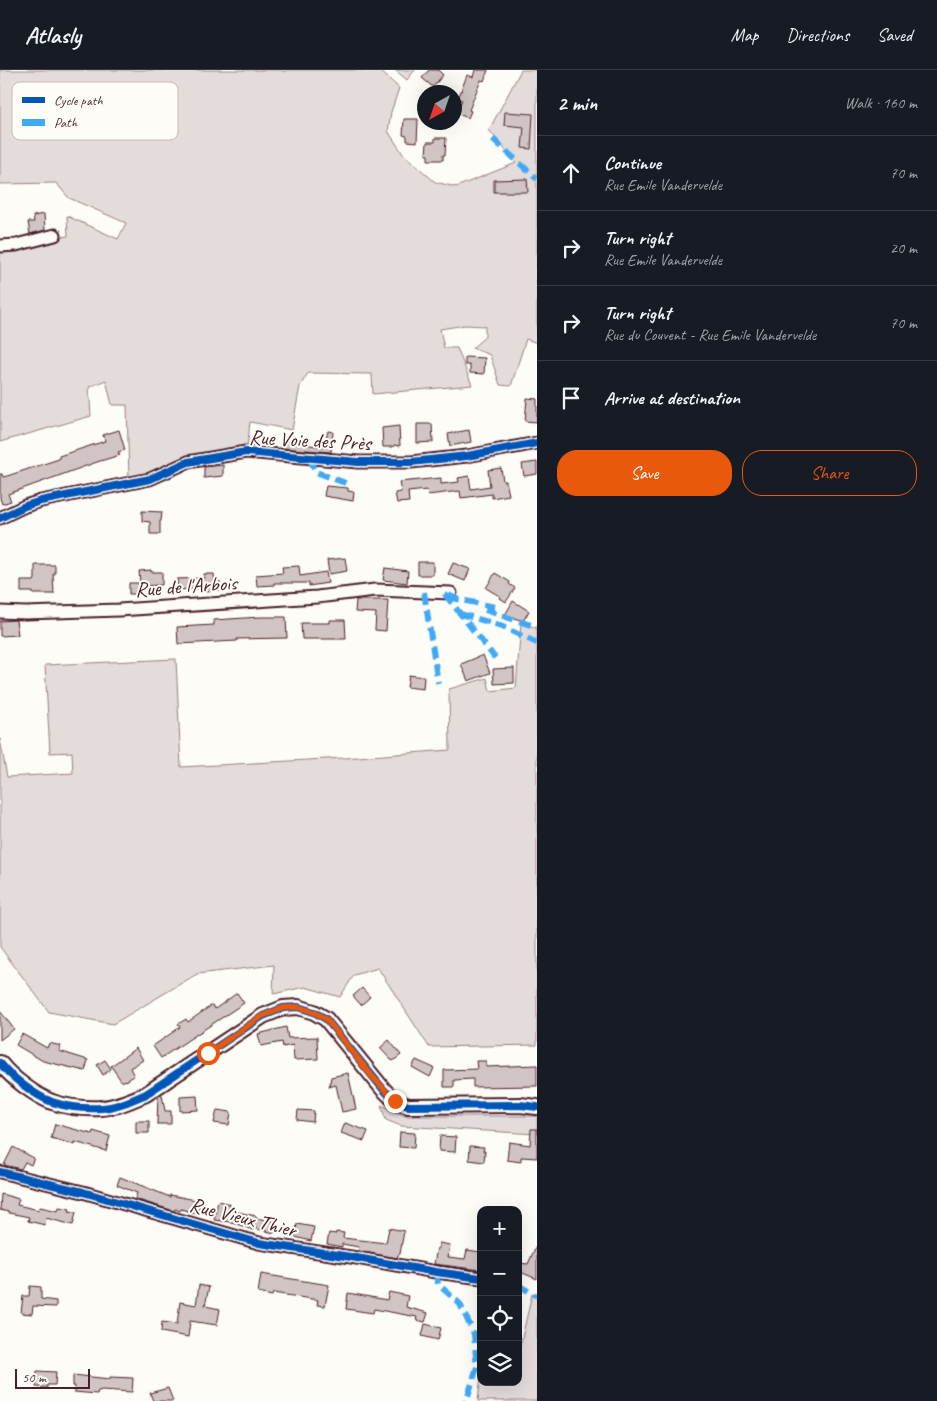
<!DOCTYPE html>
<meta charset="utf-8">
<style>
body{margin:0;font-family:Caveat,sans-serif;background:#242831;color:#f1f3f6}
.controls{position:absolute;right:15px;bottom:15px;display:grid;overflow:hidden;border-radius:10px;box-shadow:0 5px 20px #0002}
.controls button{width:45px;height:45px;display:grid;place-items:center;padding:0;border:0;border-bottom:1px solid #363941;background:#171b24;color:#f1f3f6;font:25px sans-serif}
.compass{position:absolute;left:417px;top:15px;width:45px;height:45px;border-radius:50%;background:#171b24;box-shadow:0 5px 20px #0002;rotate:220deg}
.scale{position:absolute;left:15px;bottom:12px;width:75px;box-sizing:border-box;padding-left:5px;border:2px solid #4a1f2b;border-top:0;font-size:14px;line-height:18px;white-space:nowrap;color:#4a1f2b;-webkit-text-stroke:4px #fdfcf7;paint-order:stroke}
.stop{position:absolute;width:15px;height:15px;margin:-11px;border:4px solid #ea580c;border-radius:50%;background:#fff}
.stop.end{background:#ea580c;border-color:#fff;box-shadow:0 1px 5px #0008}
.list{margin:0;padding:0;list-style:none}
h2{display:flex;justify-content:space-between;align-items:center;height:65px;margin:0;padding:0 20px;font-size:21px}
h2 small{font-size:16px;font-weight:400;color:#9ea1a6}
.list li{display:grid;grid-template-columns:32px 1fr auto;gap:15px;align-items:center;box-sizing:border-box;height:75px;padding:0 20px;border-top:1px solid #363941}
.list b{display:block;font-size:19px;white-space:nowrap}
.list p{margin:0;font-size:16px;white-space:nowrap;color:#9ea1a6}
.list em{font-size:16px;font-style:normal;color:#9ea1a6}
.actions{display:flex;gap:10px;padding:15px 20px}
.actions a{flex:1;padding:11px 0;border:1px solid #ea580c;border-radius:20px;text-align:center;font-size:18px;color:#ea580c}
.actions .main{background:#ea580c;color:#fff}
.icon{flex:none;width:28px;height:28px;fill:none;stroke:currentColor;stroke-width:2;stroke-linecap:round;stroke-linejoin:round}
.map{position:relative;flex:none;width:537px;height:1331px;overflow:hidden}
header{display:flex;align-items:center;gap:30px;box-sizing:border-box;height:70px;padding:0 25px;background:#171b24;border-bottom:1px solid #363941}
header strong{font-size:24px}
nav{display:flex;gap:28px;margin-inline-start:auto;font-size:18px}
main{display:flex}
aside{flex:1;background:#171b24}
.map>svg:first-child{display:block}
.green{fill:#e3dcda;stroke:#967e82}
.building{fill:#d0c5c4;stroke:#4a1f2b}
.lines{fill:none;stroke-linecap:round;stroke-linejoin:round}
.minor-casing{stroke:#4a1f2b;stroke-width:15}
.tertiary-casing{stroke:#4a1f2b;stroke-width:18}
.minor{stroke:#fdfcf7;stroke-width:11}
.tertiary{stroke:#fdfcf7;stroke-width:14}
.quiet{stroke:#3fa9f5;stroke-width:6;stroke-dasharray:12 6;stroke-linecap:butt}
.cycleway-casing{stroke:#fdfcf7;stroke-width:11}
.cycleway{stroke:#0057b8;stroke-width:8}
.route{stroke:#ea580c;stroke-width:6}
.labels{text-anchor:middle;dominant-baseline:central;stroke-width:4;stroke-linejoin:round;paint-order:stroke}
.street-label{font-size:21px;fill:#4a1f2b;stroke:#fdfcf7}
.key{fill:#fdfcf7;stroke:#c7baba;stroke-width:1}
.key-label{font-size:14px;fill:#4a1f2b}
</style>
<header>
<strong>Atlasly</strong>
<nav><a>Map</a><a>Directions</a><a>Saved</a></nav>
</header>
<main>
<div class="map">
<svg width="537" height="1331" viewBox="0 0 537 1331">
<rect width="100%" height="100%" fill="#fdfcf7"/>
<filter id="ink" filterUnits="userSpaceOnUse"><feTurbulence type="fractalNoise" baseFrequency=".02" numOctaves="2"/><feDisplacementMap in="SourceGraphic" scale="10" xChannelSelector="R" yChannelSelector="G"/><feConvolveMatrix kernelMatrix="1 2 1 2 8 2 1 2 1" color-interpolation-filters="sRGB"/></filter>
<g filter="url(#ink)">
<path class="green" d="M0,0H283L284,2L287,0H379L399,18L391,42L388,61L403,84L435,112L456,117L516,93L489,60L521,0H537V273L526,269L511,316L500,315L490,285L472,278L485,267V256L465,255L440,259L444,278H457L472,315L373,324L372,304L308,303L300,316L292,360L250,352L247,380L129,410L127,335H112L106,310L89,317L91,346L0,372V175L68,166L67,146L118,169L126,153L69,128L56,113L0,114Z
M395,0H415L407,10Z
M521,553L537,558V975L429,977L378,898L354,905L340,927L305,917L273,924L274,895L197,904L113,954L49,942L0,877V669L7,707L73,703L72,682L50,683L45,595L176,589L181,697L344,688L450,680L449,619L487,608L490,621L516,618Z
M381,1035L405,1046H537V1064L401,1056L386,1050Z
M532,1224L537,1226V1331H478L481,1305V1312H518V1285Z"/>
<path class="building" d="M429,0H438L443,5L433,17L422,8Z
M475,0H488L484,11L481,10L469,40L471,41L468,48L456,43L462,30L458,29L467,5L473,7Z
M505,42L533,44L531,79L522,78L524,57L504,55Z
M404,49H418L417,72L407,71V66L403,65Z
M435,68H446L445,85H443V90H428V85H426L427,72H435Z
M527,109L528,122H494V110Z
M44,144L45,160L30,164L28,152H34L33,146Z
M465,287L485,288L484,304L470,303V295H465Z
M527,328L537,329V352L525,351Z
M417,354H432L433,372L417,373Z
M399,356L400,376L394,375L393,377H383L382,358Z
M119,360L125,380L118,382L120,385L97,392L8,424L11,431L2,434L0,428V404H2L3,407L7,406L59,389V386L105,371L103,365Z
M469,360L471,372L450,376L448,364Z
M328,361L333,362L331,382L282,378V371L324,377Z
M537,392V404L524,406L522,394Z
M223,395V406L204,408V397Z
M501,398L503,411H506L509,425L492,428V424L461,428L460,421L428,425L427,420L408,422L409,432L397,433L395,423L401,422L399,412L441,408V414L459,412L458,408L469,406L471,419L490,416L488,400Z
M326,416L348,418V421L354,422L353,431L324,426Z
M142,441L162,442L161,451H160V464H150V452L142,451Z
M345,488L347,501L329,504L327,490Z
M418,492H433V505H418Z
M453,493L470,499L465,511L448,504Z
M35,495H55V504H53L54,524H33V522H21V511H34L35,509Z
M299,496L300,506L326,502L328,513L309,516V513H274V515L257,516L256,505L283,503L282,497Z
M385,498L408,501L407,513L383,510Z
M151,500V502H162V515L141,516V524H129V513H140L139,501Z
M495,503L510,512L509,514L515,518L506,532L500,528L501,527L486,518Z
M204,504H214L215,512H220L221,520L205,521V518L178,520L177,509L204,508Z
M356,530H388L386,561L375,560L376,543L355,542Z
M513,531L529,541L523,551L505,545Z
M260,547H286L287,568L237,569V571L178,574L177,557L214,555V550Z
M16,550L18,565L0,566V551Z
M330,550H345L346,569H302L301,553H330Z
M483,585L490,603L468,611L461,594Z
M514,598V613L494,614L493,599Z
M409,605L424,607L423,619L407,617Z
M362,918L370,927L361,935L353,926Z
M237,923L244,933L161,988L153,976L176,960L180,957L178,954L186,949L188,952L212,935L215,939Z
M0,941L14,959L0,970Z
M286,957L288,968L317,967L318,989L294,990L293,975L283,977L282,972L261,976L258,964Z
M22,964L47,978L49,973L61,976L59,981L88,990L85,1001L43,991L16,975Z
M389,970L401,985L393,991L392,990H391L380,978Z
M136,978L143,990L130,998L134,1006L126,1011L125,1010L122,1012L111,996Z
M105,990L111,999L103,1005L97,995Z
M416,990L434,998L430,1007L412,997Z
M476,991H486V997L537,995V1016L473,1017V1009L454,1010V1017H444V1000L477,999Z
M348,1003L356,1039L342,1042L336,1015L329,1017L331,1007Z
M160,1025H162L165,1041H171V1054H157L158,1026Z
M197,1026L198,1040L180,1041V1027Z
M217,1040L231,1042L229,1055L214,1053Z
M298,1040L314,1041L313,1052L297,1050Z
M136,1051H149V1063H136Z
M345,1053L368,1061L364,1071L341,1063Z
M55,1054L92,1064L93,1061L110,1066L106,1081L75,1072V1075L51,1068Z
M531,1059H537V1088L521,1087V1092L507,1090L509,1072L530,1075Z
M400,1062L415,1063L414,1078L399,1077Z
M440,1066L456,1067L455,1082L439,1081Z
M470,1076L484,1077L483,1081H485L484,1092L469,1090Z
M13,1077L34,1088L31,1095L25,1092L21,1099L4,1095Z
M120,1107L170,1127V1125L201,1131L198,1144L181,1139L180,1141L175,1139L174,1141L135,1129L137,1123L117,1115Z
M1,1124L19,1129L17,1135L39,1140L40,1137L58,1141L59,1137L70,1139L69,1141L76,1142L73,1155L46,1148L45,1155L28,1151L29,1147L9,1143V1142L0,1140Z
M218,1131L230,1134L229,1140L256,1146V1148L277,1152L274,1163L254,1158L253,1160L231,1152L214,1150Z
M297,1154L314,1157L311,1171L295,1167Z
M389,1158L404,1161L400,1184L398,1185L397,1188L358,1181L359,1177L342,1174V1177L327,1174L329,1163L336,1164V1162L344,1163L343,1168L386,1173Z
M439,1173L450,1175L448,1187L465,1189L467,1180L481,1182V1200L434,1194L437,1178H439Z
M537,1174V1209L518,1201V1193L528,1194Z
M261,1204L329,1215L325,1236L317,1235L318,1230L273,1223L272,1226L258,1223Z
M199,1215L209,1217L205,1236L220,1239L217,1255L190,1251L188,1267L161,1262L162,1252L177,1254L180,1232L196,1235Z
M30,1216L41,1217V1229L56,1231V1237L33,1236L32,1244L21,1243L23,1226H29Z
M389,1222L408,1226L406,1237L428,1243L425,1252L416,1250L417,1247L374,1239L373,1243L346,1239L348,1223L387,1230Z
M425,1254L441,1258L438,1270L422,1266Z
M37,1301L56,1302L55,1315H47V1318L36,1317Z
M73,1305L110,1309V1307L133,1308L132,1322L102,1320L98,1321L97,1324L74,1322L75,1316H73Z
M168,1318L173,1331H153L150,1323Z"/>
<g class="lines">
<g class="minor-casing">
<path id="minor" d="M0,176L16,175L55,165
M0,448L25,436L41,431L150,409L188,392L246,382L358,392H411L467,386L537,373
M0,542L25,543L119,540L317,527L375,520L451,523
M0,1102L83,1122L259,1173L351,1187L436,1202L481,1208"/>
</g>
<g class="tertiary-casing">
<path id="tertiary" d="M0,993C11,1007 34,1025 52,1032C67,1037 86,1039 102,1038C117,1037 132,1030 146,1024L263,946L283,938L298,937L314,942L326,949L383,1019L395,1031L408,1036L520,1035L537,1037"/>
</g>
<use href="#minor" class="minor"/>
<use href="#tertiary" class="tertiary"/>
<path class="quiet" d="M493,69L537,109
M309,387L316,402L348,414
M424,522L438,613
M495,537L457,529L444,523L495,588
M485,540L537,557
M460,544L496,554L537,573
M436,1202L438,1214L460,1234L474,1264L477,1297L467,1329L465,1331
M518,1215L537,1226"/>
<g class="cycleway-casing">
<path id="cycleway" d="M0,448L25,436L41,431L150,409L188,392L246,382L358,392H411L467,386L537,373
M0,993C11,1007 34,1025 52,1032C67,1037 86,1039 102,1038C117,1037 132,1030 146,1024L263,946L283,938L298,937L314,942L326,949L383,1019L395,1031L408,1036L520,1035L537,1037
M0,1102L83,1122L259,1173L351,1187L436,1202L481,1208"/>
</g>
<use href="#cycleway" class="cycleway"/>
</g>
</g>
<g class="lines" filter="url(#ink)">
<path class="route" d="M208,983L262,946L283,938L298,937L314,942L326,949L371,1005L395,1031"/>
</g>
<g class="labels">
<g class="street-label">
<text transform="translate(310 370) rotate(3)">Rue Voie des Près</text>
<text transform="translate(186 516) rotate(-4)">Rue de l'Arbois</text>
<text transform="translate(243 1147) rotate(14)">Rue Vieux Thier</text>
</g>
</g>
<rect x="12" y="12" width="166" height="58" rx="8" class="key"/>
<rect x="22" y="27" width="23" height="6" fill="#0057b8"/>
<rect x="22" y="49" width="23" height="7" fill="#3fa9f5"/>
<g class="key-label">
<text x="54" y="35">Cycle path</text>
<text x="54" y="57">Path</text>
</g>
</svg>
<div class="controls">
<button>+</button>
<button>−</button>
<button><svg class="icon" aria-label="locate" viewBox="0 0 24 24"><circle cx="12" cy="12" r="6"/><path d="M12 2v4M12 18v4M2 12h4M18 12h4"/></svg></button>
<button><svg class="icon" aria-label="layers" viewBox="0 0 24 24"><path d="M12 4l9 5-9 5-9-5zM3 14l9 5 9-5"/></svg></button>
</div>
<svg class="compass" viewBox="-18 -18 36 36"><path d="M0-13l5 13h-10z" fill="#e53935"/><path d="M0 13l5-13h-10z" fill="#9ea1a6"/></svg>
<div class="scale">50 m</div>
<div class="stop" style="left:208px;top:983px"></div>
<div class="stop end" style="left:395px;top:1031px"></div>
</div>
<aside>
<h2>2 min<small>Walk · 160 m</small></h2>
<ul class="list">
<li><svg class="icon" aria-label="ahead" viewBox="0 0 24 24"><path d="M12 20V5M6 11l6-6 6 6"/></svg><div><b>Continue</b><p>Rue Emile Vandervelde</p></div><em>70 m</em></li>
<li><svg class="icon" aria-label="right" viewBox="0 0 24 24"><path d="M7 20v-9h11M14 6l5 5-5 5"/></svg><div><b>Turn right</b><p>Rue Emile Vandervelde</p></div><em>20 m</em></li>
<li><svg class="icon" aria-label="right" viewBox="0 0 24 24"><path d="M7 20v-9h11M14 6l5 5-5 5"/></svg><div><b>Turn right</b><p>Rue du Couvent - Rue Emile Vandervelde</p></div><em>70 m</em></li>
<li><svg class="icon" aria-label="arrive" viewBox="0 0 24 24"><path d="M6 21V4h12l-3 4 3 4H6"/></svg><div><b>Arrive at destination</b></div></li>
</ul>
<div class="actions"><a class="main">Save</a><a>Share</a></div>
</aside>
</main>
